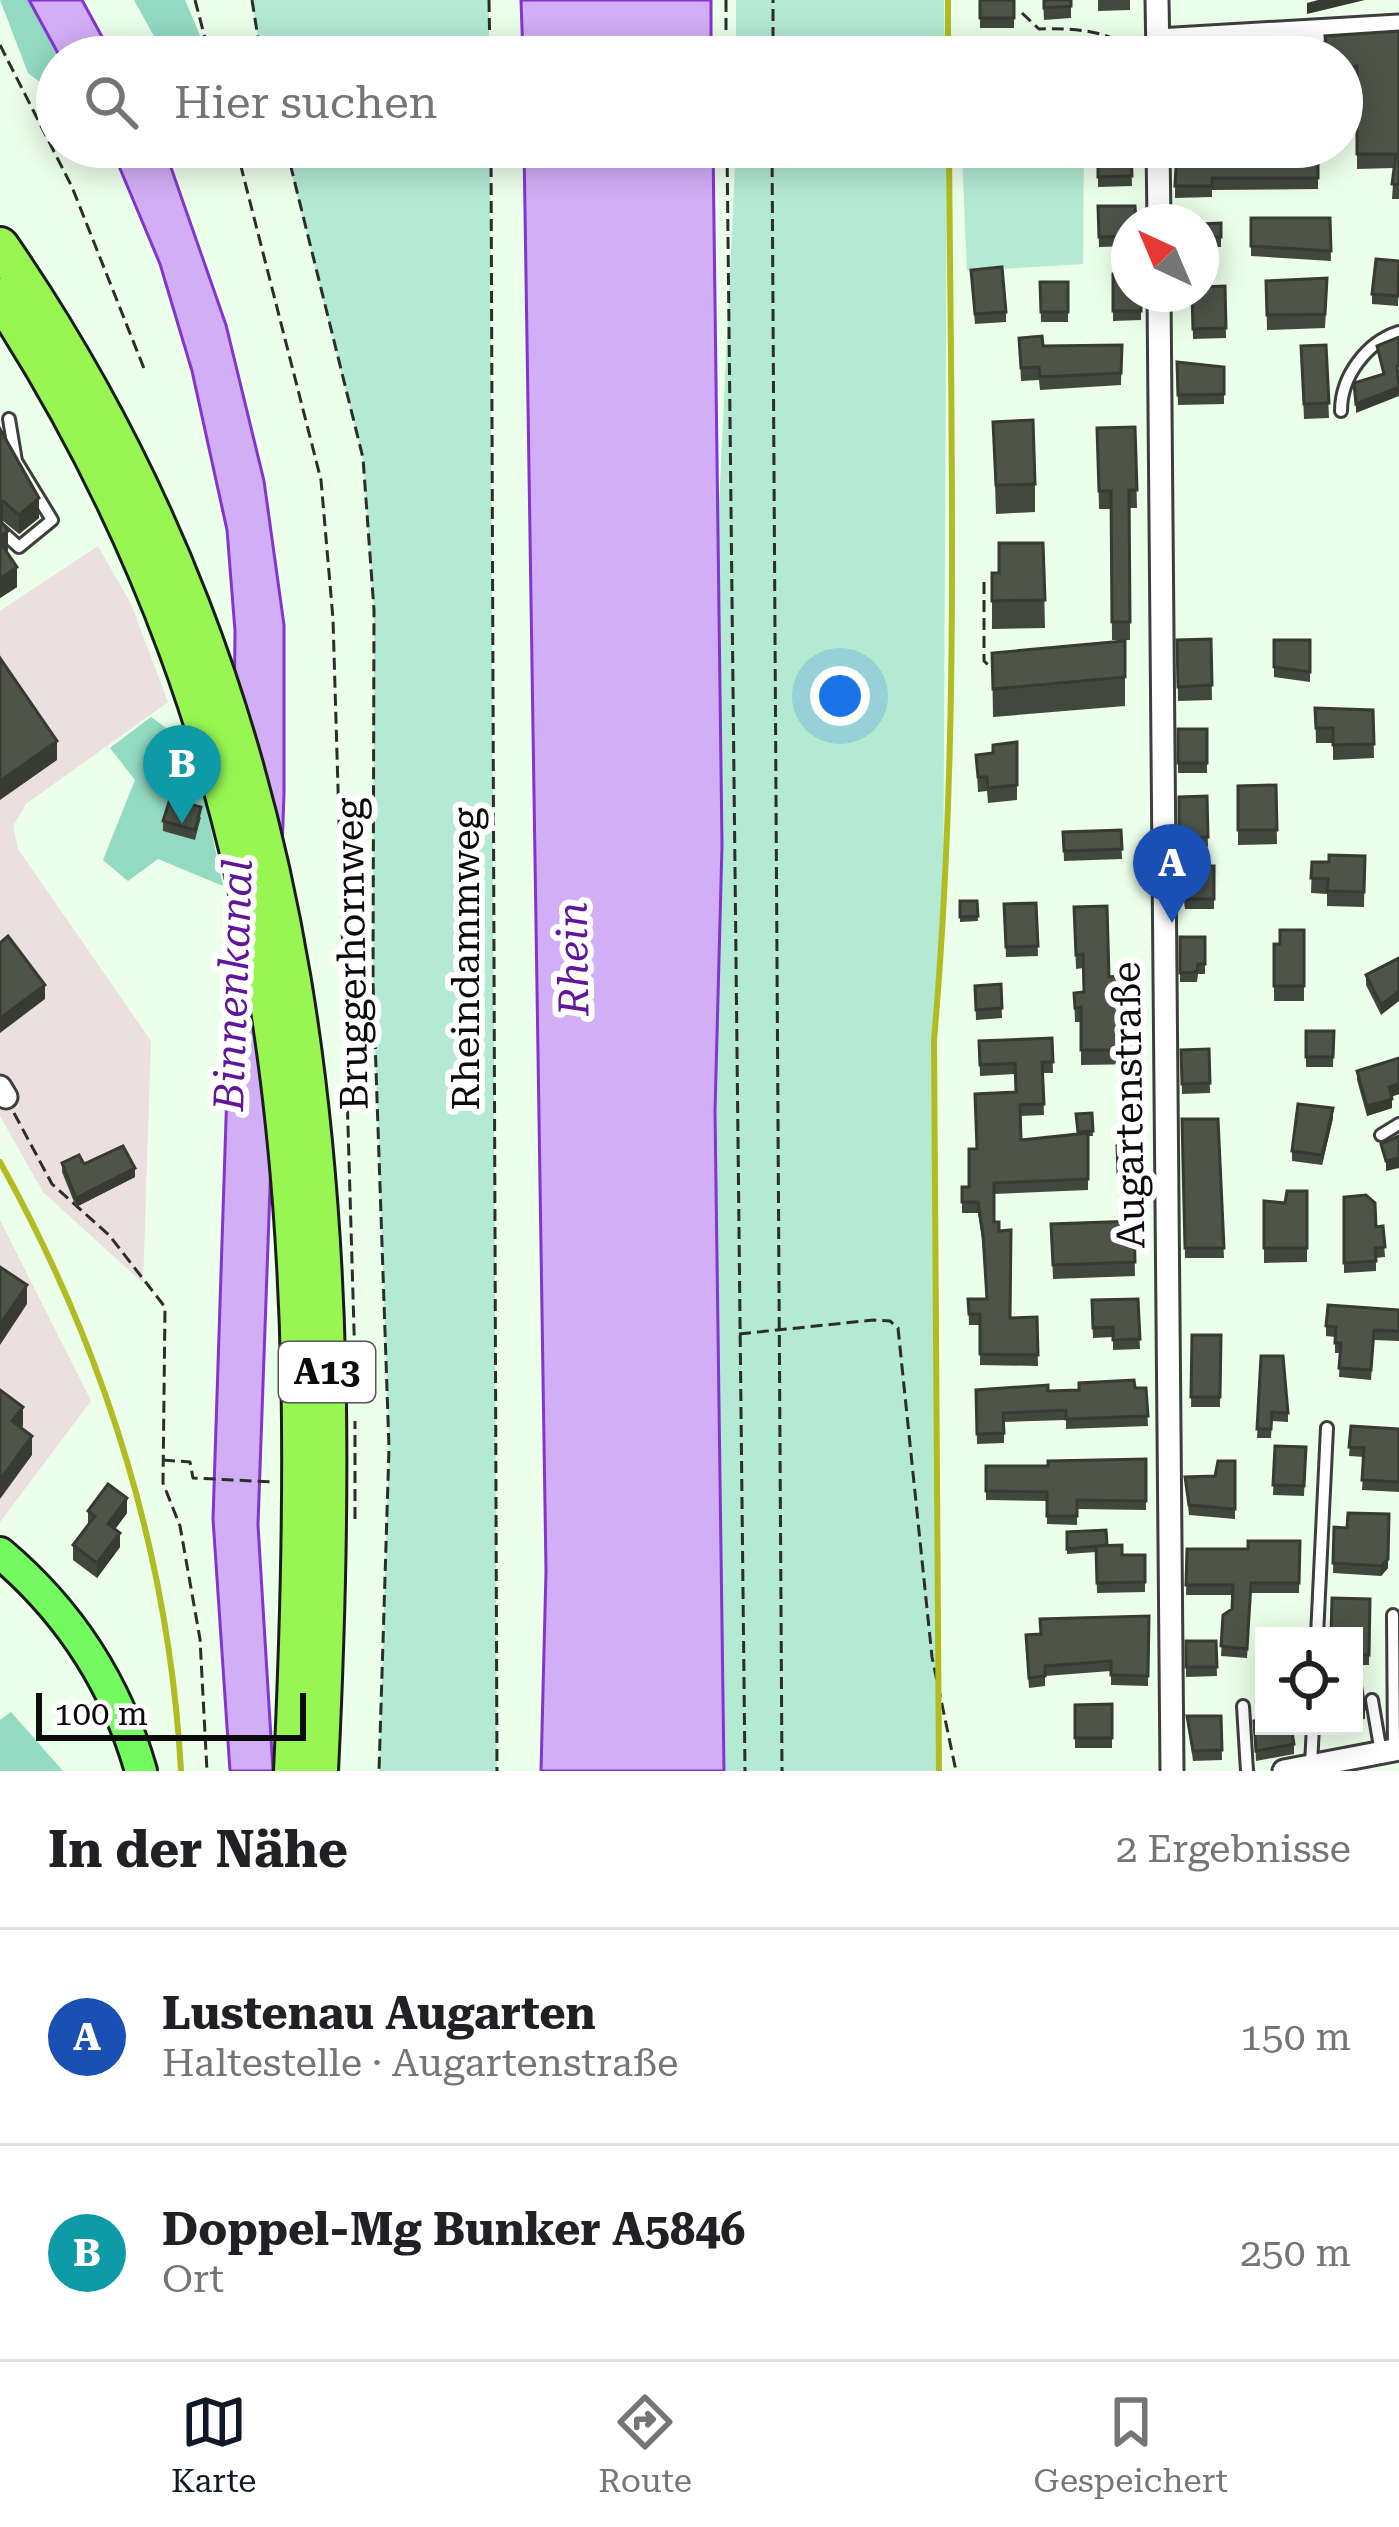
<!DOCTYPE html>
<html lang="de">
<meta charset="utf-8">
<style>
body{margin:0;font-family:"Roboto Serif",serif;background:#f6f6f6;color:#202124}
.controls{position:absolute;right:36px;bottom:36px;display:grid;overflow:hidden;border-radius:0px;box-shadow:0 6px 30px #0003}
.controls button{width:108px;height:108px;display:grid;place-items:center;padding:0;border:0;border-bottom:3px solid #e0e0e0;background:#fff;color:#202124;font:60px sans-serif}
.compass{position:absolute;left:1111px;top:204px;width:108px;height:108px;border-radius:50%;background:#fff;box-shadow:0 6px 30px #0003;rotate:316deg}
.scale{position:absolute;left:36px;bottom:30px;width:270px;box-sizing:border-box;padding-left:12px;border:6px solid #0b0b0b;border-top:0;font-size:33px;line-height:42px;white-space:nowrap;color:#0b0b0b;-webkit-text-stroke:9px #fff;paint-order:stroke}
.you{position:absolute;left:840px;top:696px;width:42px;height:42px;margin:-30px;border:9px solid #fff;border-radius:50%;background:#1a73e8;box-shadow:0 0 0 18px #1a73e833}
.badge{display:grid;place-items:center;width:78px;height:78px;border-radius:50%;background:#111827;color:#fff;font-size:39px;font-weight:700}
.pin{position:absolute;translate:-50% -99px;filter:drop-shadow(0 3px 6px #0008)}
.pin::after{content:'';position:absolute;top:63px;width:42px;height:36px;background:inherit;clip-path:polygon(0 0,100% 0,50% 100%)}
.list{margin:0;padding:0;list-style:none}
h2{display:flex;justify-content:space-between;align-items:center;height:156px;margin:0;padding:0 48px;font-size:51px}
h2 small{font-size:39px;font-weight:400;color:#757577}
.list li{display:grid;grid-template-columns:78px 1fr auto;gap:36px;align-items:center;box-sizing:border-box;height:216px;padding:0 48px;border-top:3px solid #e0e0e0}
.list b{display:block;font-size:45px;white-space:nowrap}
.list p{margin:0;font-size:39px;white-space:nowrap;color:#757577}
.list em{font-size:39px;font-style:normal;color:#757577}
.icon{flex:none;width:66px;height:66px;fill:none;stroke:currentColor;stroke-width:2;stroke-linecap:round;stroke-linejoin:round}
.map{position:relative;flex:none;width:1399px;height:1771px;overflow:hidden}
.search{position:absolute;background:#fff;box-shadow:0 6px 30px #0003;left:36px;right:36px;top:36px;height:132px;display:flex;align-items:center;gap:30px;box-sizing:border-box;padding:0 42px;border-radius:66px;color:#757577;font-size:45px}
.sheet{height:588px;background:#fff}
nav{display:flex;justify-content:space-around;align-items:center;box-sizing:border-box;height:168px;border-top:3px solid #e0e0e0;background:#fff;font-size:33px;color:#757577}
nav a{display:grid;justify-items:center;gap:6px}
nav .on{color:#111827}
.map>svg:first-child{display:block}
.industrial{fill:#ebdfdf}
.green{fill:#b4e9d4}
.forest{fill:#93dac2}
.water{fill:#d2aef6;stroke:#8435ce;stroke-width:3}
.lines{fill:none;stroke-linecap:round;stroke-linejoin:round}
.lane-casing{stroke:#3e3e3e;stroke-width:16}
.street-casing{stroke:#3e3e3e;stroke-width:27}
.primary-casing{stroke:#1c1c1c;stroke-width:36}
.highway-casing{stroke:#1c1c1c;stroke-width:42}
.path{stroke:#2d2d2d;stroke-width:3;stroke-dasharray:12 6;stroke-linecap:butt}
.lane{stroke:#fff;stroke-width:10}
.street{stroke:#fff;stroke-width:21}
.primary{stroke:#73fa5f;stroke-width:30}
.highway{stroke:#97f651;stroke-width:36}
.rail{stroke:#b1bc23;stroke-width:6}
.wall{fill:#43483e}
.shaded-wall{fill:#373b32}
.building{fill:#4e5448;stroke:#373b32;stroke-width:3}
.labels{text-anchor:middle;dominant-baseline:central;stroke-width:12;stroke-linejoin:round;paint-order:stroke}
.shield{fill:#fff;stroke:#545454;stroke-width:3}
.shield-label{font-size:36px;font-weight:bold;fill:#0b0b0b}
.street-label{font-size:39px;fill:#0b0b0b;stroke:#fff}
.water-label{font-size:42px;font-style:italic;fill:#60159d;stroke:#fff}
</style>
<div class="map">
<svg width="1399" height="1771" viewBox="0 0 1399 1771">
<rect width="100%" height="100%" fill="#ecffea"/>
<path class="industrial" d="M98,546L131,604L168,702L26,804L13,826L18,849L151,1041L143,1283L43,1192L0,1116V611Z
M0,1220L91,1401L0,1522Z"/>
<path class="green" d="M252,0H489V57H261Z
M736,0H944L945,57H736Z
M285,147H490L497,1771H379L389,1448L373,982L374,610L363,458Z
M736,147H947L943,939L934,1040L938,1771H724L715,1111L722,845L718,527Z
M1084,148L1083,264L967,271L962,156Z"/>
<path class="forest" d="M0,0H29L60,57L57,95L28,73Z
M134,0H185L201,38L161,49Z
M151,717L194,748L223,886L158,859L128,881L103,860L135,780L110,748Z
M11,1712L63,1771H0V1720Z"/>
<path class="water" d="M29,0H82L113,57H60Z
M521,0H711V57H523Z
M111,147H162L167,156L226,325L264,481L284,625V794L258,1525L273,1771H230L213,1519L232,935L235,631L227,530L192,371L160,264Z
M524,147H713L722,845L715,1111L724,1771H541L546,1571Z"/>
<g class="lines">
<g class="lane-casing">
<path id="lane" d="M1341,411C1341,376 1367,342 1399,332
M0,530L19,547L52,520L16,461L9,419
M1381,1135L1399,1124
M1393,1615L1394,1750
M1317,1636L1327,1428
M1372,1700L1381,1753
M1243,1706L1247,1771
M1311,1765L1313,1726"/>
</g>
<g class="street-casing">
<path id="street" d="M1157,0L1158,57
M1158,40L1399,26
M1158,147L1159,222
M1159,294L1172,1771
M0,1087L6,1097
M1284,1771L1399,1749"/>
</g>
<g class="primary-casing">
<path id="primary" d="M0,1553C70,1612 116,1683 141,1771"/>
</g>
<g class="highway-casing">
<path id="highway" d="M0,246C325,718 346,1218 319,1771
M0,297C303,761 318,1235 293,1771"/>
</g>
<path class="path" d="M195,0L210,57
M252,0L261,57
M489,0L490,57
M726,0V57
M1022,13L1039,29C1076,28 1107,30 1138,52
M0,45L72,187L145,371
M773,57V0
M236,147L321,480L333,619L355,1363
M286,147L363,458L374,610L373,982L389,1448L379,1771
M491,147L497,1771
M727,147L745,1771
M772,147L782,1771
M984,582V661L995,671
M14,1113L52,1184L109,1235L165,1307L163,1483L180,1526L200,1639L207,1771
M739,1334L873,1320L890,1321L898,1328L932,1657L956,1771
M163,1460L190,1462L193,1478L274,1482
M355,1519V1421"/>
<use href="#lane" class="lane"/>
<use href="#street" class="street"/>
<use href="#primary" class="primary"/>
<use href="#highway" class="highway"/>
<path class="rail" d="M948,0V57
M0,1162C105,1351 169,1555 181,1771
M939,1771L934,1040C960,744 951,444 949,147"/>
</g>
<path class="wall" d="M980,0H1014V28H980Z
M1043,0H1071V18L1044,20Z
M1098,0H1130V10L1098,11Z
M1399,31V199H1392L1394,168L1357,169V81L1342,82V57H1326L1325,36Z
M1318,147V189L1212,190V197L1175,198V186L1212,153H1284Z
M1131,150L1132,186L1098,187V151Z
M1098,206L1129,222V246L1099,247Z
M1251,218H1330L1331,261L1251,256Z
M1221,223V247H1208V267H1201V224Z
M1399,261L1398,306L1372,304V294Z
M1113,274L1141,294V320L1113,321Z
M971,280L1006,312V322L975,324Z
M1266,281L1327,293L1325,328L1267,330Z
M1040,282H1068V322H1041Z
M1225,286L1226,338L1193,339L1192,294Z
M1019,338L1043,346L1122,345L1121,385L1040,390L1039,380L1021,381Z
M1326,345L1329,418L1304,419L1301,346Z
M1177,362L1224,367V404L1178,405Z
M993,422L1035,484V512L996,514Z
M1135,427L1137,508H1129L1130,640H1112L1111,509H1099L1097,428Z
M0,429L39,518L19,534L3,521L1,522L8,550L6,551L17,587L0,598Z
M1043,543L1045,628L992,629V573H999Z
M1211,639L1212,700L1178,701L1177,640Z
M1274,640H1310V682L1274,677Z
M1125,641V706L993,717L992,653Z
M1315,708L1373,710L1374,758L1333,760V743H1316Z
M1178,729H1207V773H1178Z
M1017,742V800L988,803L987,791L978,792L976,755L993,753Z
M1276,785L1277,844L1238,845V786Z
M1207,796L1208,847L1179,848V797Z
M201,817L195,840L163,831V821Z
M1121,830L1122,859L1064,861L1063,832Z
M1365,856L1364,907L1327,906V894L1311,893L1312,862H1329Z
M1214,866V909H1185L1180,871Z
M960,901H977L978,921L960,922Z
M1036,903L1038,956L1006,957L1004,904Z
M1074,907L1119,992H1141V1064L1081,1065V1022H1075L1074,993L1084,992L1083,968L1076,969Z
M1304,930V1001H1274V944H1280Z
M1180,937H1205V974H1198L1197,982H1180Z
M1399,958L1381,1015L1366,985V975Z
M1001,984L1002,1018L976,1020L975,986Z
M1306,1031H1334L1333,1067H1306Z
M1052,1038L1053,1073H1043L1044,1115L1020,1116L1021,1140L1077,1134L1076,1114L1092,1113L1093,1136H1088V1190L994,1194V1222L1010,1318L1037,1317L1038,1366L980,1365V1325H969L968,1299H986L983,1246L978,1213H962V1187H969L976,1149L1016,1092L1015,1074L980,1076L979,1041Z
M1209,1049L1210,1093L1182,1094L1181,1050Z
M1399,1058V1094L1391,1097L1392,1108L1367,1116L1357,1080V1071Z
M1144,1087V1126H1120V1088Z
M1333,1118L1322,1165L1292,1161V1151Z
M1182,1119H1218L1224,1258H1185Z
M1143,1145L1144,1182L1118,1183L1117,1146Z
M62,1163L135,1177L76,1207L62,1172Z
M1307,1191V1262L1264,1263V1201L1285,1203Z
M1344,1197L1376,1227L1383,1226L1385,1257L1376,1258V1271L1344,1273Z
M1134,1221L1135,1276L1053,1279L1051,1224Z
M1138,1299L1140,1349L1113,1350V1337L1093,1338L1092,1300Z
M1399,1310V1341L1374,1340L1371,1380L1339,1377L1340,1353H1335V1337L1326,1336V1326Z
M1192,1335H1221L1220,1407H1191Z
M1261,1356L1288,1413V1422L1272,1421L1271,1438H1257Z
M1146,1388L1148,1426L1066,1429V1420L1004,1422V1443L977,1444L976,1390L1048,1391Z
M1351,1426L1399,1429V1492L1362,1490L1364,1457L1349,1456Z
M1275,1446L1306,1447L1304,1496L1273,1495Z
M1146,1459V1510L1077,1509V1525L1047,1524V1501L986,1500V1466H1048Z
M1235,1461V1519L1189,1515L1185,1477L1215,1476Z
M88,1511L127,1513L115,1529L120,1547L97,1578L73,1560V1545L88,1525Z
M1334,1527L1388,1568L1381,1576L1333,1573Z
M1067,1532L1107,1545L1122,1555H1145V1592L1097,1593L1096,1552L1067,1554Z
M1300,1541L1299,1593H1251L1247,1658L1221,1656L1223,1615L1232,1609L1233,1595H1186L1187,1549H1248Z
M1370,1599L1369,1665H1354V1636Z
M1149,1616L1148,1686L1111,1685V1671L1045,1676V1686L1029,1688L1026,1645L1040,1634Z
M1186,1641H1216L1217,1676L1186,1677Z
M1354,1684L1365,1709V1719L1354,1721Z
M1112,1704V1748H1075V1705Z
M1187,1716H1221L1222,1760L1193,1761Z
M1254,1721L1294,1744V1754L1256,1761Z"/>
<path class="shaded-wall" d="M1318,0H1365L1307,14V3Z
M1399,387V396L1356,413V404Z
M39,498V518L19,534V515Z
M3,501V521L0,522V503Z
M8,531V550L0,556V536Z
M17,567V587L0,598V579Z
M57,741V760L0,800V781Z
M45,985V999L0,1033V1018Z
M1399,991V1001L1381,1015V1005Z
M1399,1084V1094L1389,1097V1087Z
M1392,1099V1108L1367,1116V1106Z
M1333,1108V1118L1322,1165V1155Z
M1399,1158V1168L1386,1171V1161Z
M135,1168V1177L76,1207V1198Z
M27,1285V1304L0,1345V1325Z
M23,1407V1426L12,1441V1421Z
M32,1436V1455L0,1499V1480Z
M127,1498V1513L108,1539V1524Z
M1389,1514L1388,1568L1381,1576V1566Z
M120,1533V1547L97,1578V1563Z"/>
<path class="building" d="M980,0H1014V18H980Z
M1044,0H1071V6L1044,8Z
M1399,31V185L1392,184L1396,154H1357V66L1342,67V57H1327L1325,36Z
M1294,43L1295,57H1256L1255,45Z
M991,50V57H967L966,53Z
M1101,55H1134V57H1101Z
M1183,55H1208V57H1183Z
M1177,147H1211L1212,153H1284V147H1318V178H1212V186H1175Z
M1131,150L1132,176L1098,177V151Z
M1098,206H1135L1136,222H1129V236L1099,237Z
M1251,218H1330L1331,251L1251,246Z
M1221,223V237H1208V257H1201V224Z
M1376,259L1399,261L1398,296L1372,294Z
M1002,267L1006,312L975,314L971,270Z
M1113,274H1129V294H1141V311H1113Z
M1327,278L1325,314L1267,315L1266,281Z
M1040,282H1068V312H1041Z
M1225,286L1226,328L1193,329L1192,294H1201V287Z
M1042,336L1043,346L1122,345L1121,373L1040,377L1039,367L1021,368L1019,338Z
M1399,337V366H1397L1399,387L1356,404L1354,383L1384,374L1377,346Z
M1326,345L1329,403L1304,404L1301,346Z
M1177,362L1224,367V394L1178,395Z
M1033,420L1035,484L996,485L993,422Z
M1135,427L1137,490H1129L1130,622H1112L1111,491H1099L1097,428Z
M0,429L39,498L19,515L3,501L0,503Z
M0,520L8,531L0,536Z
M0,542L17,567L0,579Z
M999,543H1043L1045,600L992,601V573H999Z
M1211,639L1212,685L1178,687L1177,640Z
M1274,640H1310V672L1274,667Z
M1125,641V677L993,689L992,653Z
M0,658L57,741L0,781Z
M1315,708L1373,710L1374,744L1333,745V728H1316Z
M1178,729H1207V763H1178Z
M1017,742V785L988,788L987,777H978L976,755L993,753V745Z
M1276,785L1277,830H1238V786Z
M1207,796L1208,837L1179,838V797Z
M170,799L201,807L195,830L163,821Z
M1121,830L1122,849L1064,851L1063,832Z
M1329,855L1365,856L1364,892L1327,891L1328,879L1311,878L1312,862H1329Z
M1185,866H1214V899H1185L1180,871Z
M960,901H977L978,916L960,917Z
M1036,903L1038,946L1006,947L1004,904Z
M1107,906L1109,977L1118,976L1119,992H1141V1050H1081V1007L1075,1008L1074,993L1084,992L1083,954L1076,955L1074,907Z
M1280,930H1304V986H1274V944H1280Z
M8,936L45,985L0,1018V943Z
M1180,937H1205V964H1198L1197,972L1180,973Z
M1399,958V991L1381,1005L1366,975Z
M1001,984L1002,1008L976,1010L975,986Z
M1306,1031H1334L1333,1057H1306Z
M1052,1038L1053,1062H1042L1044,1104L1020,1105L1021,1140L1088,1133V1179L994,1183V1222H999V1231L1011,1230L1010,1318L1037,1317L1038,1355L980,1354V1314H969L968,1299H987L983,1235L978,1202H962V1187H969V1149H977L975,1094L1016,1092L1015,1063L980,1065L979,1041Z
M1209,1049L1210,1083L1182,1084L1181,1050Z
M1399,1058V1084L1389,1087L1392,1099L1367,1106L1357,1071Z
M1144,1087V1116L1120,1117V1088Z
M1298,1104L1333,1108L1322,1155L1292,1151Z
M1092,1113L1093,1131L1078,1132L1076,1114Z
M1182,1119H1218L1224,1248H1185Z
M1399,1136V1158L1386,1161L1381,1144Z
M1143,1145L1144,1172L1118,1173L1117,1146Z
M123,1146L135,1168L76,1198L62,1163L79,1155L84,1164Z
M1287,1191H1307V1248H1264V1201L1285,1203Z
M1366,1195L1375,1203L1376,1227L1383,1226L1385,1247L1375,1248L1376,1261L1344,1263V1197Z
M1134,1221L1135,1262L1053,1265L1051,1224Z
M0,1267L27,1285L0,1325Z
M1138,1299L1140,1339L1113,1340V1327L1093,1328L1092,1300Z
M1328,1305L1399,1310V1331L1374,1330L1371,1370L1339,1368L1341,1343H1335L1336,1327L1326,1326Z
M1192,1335H1221L1220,1397H1191Z
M1261,1356H1283L1288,1413L1272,1412L1271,1429H1257Z
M1134,1380L1135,1388H1146L1148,1416L1066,1419V1410L1003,1413L1004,1433L977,1434L976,1390L1048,1385V1391L1079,1390V1383Z
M0,1390L23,1407L12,1421L32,1436L0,1480Z
M1351,1426L1399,1429V1482L1362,1480L1364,1448L1349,1447Z
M1275,1446L1306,1447L1304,1486L1273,1485Z
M1146,1459V1501L1077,1500V1516H1047V1492L986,1491V1466H1048V1461Z
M1218,1461H1235V1509L1189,1505L1185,1477L1215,1476Z
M108,1484L127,1498L108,1524L120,1533L97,1563L73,1545L95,1516L88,1511Z
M1348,1513L1389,1514L1388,1559L1381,1566L1333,1563L1334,1527L1347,1528Z
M1106,1530L1107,1545L1067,1549V1532Z
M1248,1541H1300L1299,1583H1251L1247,1649L1221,1646L1223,1615L1232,1609L1233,1585H1186L1187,1549H1248Z
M1122,1545V1555H1145V1582L1097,1583L1096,1546Z
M1332,1598L1370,1599L1369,1655H1354V1636H1331Z
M1149,1616L1148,1676L1111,1675V1661L1045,1666V1676L1029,1678L1026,1635L1041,1634L1040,1619Z
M1186,1641H1216L1217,1667H1186Z
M1361,1682L1365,1709L1354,1711V1684Z
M1263,1687L1264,1726H1291L1294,1744L1256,1751L1254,1721L1264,1719Z
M1112,1704V1738H1075V1705Z
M1187,1716H1221L1222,1750L1193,1751Z"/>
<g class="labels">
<rect class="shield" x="279" y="1342" width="96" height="60" rx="9"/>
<g class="shield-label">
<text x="327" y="1372">A13</text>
</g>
<g class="street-label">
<text transform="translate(352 954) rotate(-91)">Bruggerhornweg</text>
<text transform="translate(466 959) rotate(-90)">Rheindammweg</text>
<text transform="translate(1129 1105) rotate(-91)">Augartenstraße</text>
</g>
<g class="water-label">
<text transform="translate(573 959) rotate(-91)">Rhein</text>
<text transform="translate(233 985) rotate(-88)">Binnenkanal</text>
</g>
</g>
</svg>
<div class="controls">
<button><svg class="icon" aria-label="locate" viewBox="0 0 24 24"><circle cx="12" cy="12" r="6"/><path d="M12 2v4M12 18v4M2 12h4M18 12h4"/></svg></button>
</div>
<svg class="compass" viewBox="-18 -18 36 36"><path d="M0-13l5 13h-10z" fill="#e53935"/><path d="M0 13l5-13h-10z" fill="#757577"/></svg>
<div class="scale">100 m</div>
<div class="you"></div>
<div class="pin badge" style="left:1172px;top:923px;background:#1a4fb4">A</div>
<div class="pin badge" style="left:182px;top:824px;background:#0f9aa8">B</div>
<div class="search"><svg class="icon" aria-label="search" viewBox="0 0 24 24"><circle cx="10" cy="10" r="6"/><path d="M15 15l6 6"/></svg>Hier suchen</div>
</div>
<section class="sheet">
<h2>In der Nähe<small>2 Ergebnisse</small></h2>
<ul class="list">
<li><span class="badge" style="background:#1a4fb4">A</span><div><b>Lustenau Augarten</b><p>Haltestelle · Augartenstraße</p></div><em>150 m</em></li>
<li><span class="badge" style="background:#0f9aa8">B</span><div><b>Doppel-Mg Bunker A5846</b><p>Ort</p></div><em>250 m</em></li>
</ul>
</section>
<nav>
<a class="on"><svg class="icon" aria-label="map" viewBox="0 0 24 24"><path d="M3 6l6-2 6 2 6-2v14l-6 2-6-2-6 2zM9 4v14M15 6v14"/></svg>Karte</a>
<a><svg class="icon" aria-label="directions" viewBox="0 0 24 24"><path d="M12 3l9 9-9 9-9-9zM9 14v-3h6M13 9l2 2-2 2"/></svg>Route</a>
<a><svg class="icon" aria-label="saved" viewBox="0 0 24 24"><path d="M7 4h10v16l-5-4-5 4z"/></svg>Gespeichert</a>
</nav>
